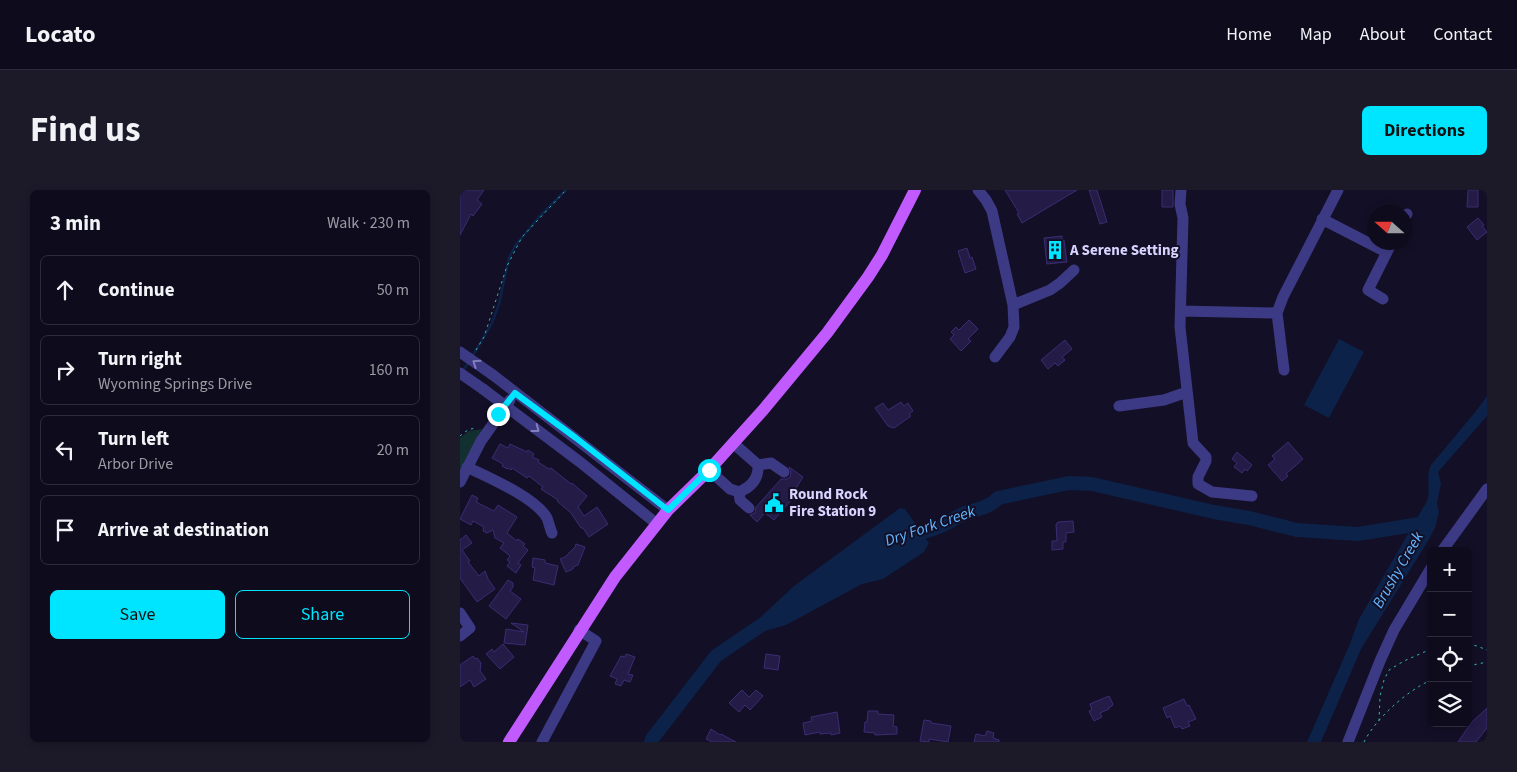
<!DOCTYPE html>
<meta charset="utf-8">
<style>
body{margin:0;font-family:"Source Sans 3",sans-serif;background:#1c1929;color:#f1f3f6}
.controls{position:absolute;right:15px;bottom:15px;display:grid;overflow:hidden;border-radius:8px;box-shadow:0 2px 8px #0003}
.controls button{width:45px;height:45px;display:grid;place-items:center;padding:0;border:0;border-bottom:1px solid #2e2b3b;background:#0e0b1c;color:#f1f3f6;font:25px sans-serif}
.compass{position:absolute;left:907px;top:15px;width:45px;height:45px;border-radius:50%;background:#0e0b1c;box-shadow:0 2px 8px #0003;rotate:291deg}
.stop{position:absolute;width:15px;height:15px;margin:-11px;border:4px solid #00e5ff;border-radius:50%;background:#fff}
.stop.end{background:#00e5ff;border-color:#fff;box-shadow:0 1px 5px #0008}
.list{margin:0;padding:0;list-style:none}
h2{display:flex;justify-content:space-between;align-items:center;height:65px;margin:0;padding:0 20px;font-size:21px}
h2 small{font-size:16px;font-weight:400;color:#9b9ba3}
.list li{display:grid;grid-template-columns:32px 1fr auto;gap:15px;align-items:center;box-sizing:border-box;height:70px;margin:0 10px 10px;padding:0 10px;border:1px solid #2e2b3b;border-radius:8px}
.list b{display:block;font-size:19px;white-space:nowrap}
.list p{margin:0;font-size:16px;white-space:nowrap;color:#9b9ba3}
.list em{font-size:16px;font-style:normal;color:#9b9ba3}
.actions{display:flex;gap:10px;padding:15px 20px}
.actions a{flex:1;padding:11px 0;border:1px solid #00e5ff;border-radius:8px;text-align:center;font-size:18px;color:#00e5ff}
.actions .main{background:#00e5ff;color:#111}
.icon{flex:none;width:28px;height:28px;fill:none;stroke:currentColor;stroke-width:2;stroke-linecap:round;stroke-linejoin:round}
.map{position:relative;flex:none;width:1027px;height:552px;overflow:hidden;border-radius:8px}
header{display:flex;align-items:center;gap:30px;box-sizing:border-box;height:70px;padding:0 25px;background:#0e0b1c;border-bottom:1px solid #2e2b3b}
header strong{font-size:24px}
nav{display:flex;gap:28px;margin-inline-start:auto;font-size:18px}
.intro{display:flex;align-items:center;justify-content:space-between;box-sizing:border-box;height:120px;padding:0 30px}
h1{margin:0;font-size:35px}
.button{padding:12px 22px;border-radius:8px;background:#00e5ff;color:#111;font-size:18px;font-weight:700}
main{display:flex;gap:30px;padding:0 30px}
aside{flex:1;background:#0e0b1c;border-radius:8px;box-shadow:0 2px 8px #0003}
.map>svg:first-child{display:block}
.green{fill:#12302f}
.water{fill:#0c2248}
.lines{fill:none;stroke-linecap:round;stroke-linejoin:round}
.stream{stroke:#0c2248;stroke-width:2.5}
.river{stroke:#0c2248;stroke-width:14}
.building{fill:#241b47;stroke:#3b2d73}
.path{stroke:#2fb8b0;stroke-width:1;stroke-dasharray:2.5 4;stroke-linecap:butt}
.minor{stroke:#3d3a85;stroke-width:11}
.major{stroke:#c25bff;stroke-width:12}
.minor-bridge{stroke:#3d3a85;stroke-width:11}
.oneway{stroke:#837fbc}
.route{stroke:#00e5ff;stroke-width:6}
.labels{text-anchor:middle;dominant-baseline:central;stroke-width:4;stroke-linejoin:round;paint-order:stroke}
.poi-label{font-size:15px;font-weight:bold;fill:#d9d4ff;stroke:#130f26;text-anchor:start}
.water-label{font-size:16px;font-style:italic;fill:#62b6ff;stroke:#130f26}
</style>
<header>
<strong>Locato</strong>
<nav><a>Home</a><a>Map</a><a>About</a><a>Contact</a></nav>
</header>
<div class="intro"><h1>Find us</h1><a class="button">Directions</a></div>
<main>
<aside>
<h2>3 min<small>Walk · 230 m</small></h2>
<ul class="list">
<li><svg class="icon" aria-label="ahead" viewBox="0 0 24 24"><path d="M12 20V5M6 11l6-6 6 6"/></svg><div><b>Continue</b></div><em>50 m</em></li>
<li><svg class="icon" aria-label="right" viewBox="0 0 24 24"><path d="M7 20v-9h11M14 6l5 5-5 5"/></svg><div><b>Turn right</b><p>Wyoming Springs Drive</p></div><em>160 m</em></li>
<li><svg class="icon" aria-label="left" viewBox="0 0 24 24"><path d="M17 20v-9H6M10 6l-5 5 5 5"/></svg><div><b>Turn left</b><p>Arbor Drive</p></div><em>20 m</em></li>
<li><svg class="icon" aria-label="arrive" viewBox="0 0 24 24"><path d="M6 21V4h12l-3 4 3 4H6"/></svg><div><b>Arrive at destination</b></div></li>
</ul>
<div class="actions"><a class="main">Save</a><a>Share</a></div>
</aside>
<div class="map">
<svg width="1027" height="552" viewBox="0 0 1027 552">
<rect width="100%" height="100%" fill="#130f26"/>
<path class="green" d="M22,239L0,280V248L9,241Z"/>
<path class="water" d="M879,149L904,162L869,228L844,215Z
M1027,206V226L978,282L981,293L977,313L979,322L975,338L968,351L901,459L861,552H847L889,456L899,429L967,311C971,299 965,287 971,275L1016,221Z
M440,318L445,319L469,353L464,362L423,389L402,394L326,435L305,441L291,436L334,396Z"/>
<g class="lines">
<path class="stream" d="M12,167L32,133L39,114L49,68L55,56L79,27L106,0
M2,182L9,172"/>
<path class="river" d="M444,345C456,344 468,342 478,337C487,334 494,328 503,324C515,319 528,319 538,308L609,293L632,294L754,322L789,328L837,340L898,344L966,333
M191,552L192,549L256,466L313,427"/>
</g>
<path class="building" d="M0,0H24L17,10L22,14L13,26L11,24L0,45Z
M545,0H617L562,33L557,24L559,23Z
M629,0H637L647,32L640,34Z
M702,0H713V17H702Z
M1008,0H1018V17H1007Z
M1018,28L1024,35L1022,36L1027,42L1017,50L1007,37Z
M602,46V51L604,50L607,72L587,74L584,48Z
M507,58L510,68L512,67L516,79L505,83L498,61Z
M509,130L518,139L508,149L511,151L501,161L490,149L494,145L491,142L496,137L499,140Z
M605,150L612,159L602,167L605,170L598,176L595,173L588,179L581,170Z
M441,212L444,216L448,213L453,221L449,224L451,226L434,238L428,236L415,218L423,213L428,220Z
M828,252L843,269L826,284L828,286L822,291L808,275L815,269L812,266Z
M40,254L48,258L50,254L67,262L68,260L74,264L72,267L79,270L78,272L89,279L91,278L111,294L112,293L127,306L118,317L124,326L137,317L148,334L129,347L123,338H121L111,323L97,311L98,310L81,299L83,297L69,286L67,288L52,278L51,280L48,278L47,279L42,276L43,274L32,268Z
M777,262L792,275L787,281L785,279L782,283L774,277L777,273L772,269Z
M329,277L343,287L331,306L333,308L314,330L305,323L297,332L290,325L295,323L296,317L321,289H327L330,287L331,282Z
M12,305L18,308L16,312L34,321L38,315L57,327L47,343L57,351L58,349L65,354L63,356L68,360L58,373L61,375L56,383L47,376L50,372L47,370L50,366L40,358L44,353L35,348L33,340L27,343L23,341L24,337L13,331L11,335L0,329Z
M613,331L614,342L606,343V352H603V359L592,360V351H597L596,334L598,332Z
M6,345L12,353L2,360L10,371L8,372L19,386L25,381L28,389L35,399L17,412L0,388V350Z
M116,354L125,357L118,375L113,377V379L106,382L100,369L105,367L115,357Z
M73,368L85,370V373L98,376L94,395L73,390L75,378L72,377Z
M48,390L53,393V397L50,401L61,409L46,429L29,416Z
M51,433L68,435L65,455L44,453L46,439L64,442Z
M43,454L54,467L40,479L26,464L32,459L34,462Z
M166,464L175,467L168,484L173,485L170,492L164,490L161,496L155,494L157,489L150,486L161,466L165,467Z
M306,464L320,466L318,480L304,478Z
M13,466L15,469L17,468L21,473L20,481L26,489L14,497L10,490L0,497V475Z
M282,500L289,507L296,500L303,506L290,520L285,515L279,522L269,513Z
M649,506L653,514L652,516L648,518L649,519L640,523L642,527L634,531L629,521L632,520L630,514Z
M724,509L727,516L729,515L736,529L728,532L730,536L722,539L720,536L715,538L710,526L707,528L703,518Z
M1027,518V538L1016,552H998L1011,533Z
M408,521H418V524L434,525L433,536L437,537V544L415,545V543L404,542L405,532H407Z
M377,522L380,543L371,545V543L360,544V542L345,545L343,533L352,531L351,527Z
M464,530L471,531V533L491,536L488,552L469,549V552L460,551Z
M251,539L260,545L261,544L276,552H252L246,549Z
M527,541L534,543L533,548L539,550V552H514L516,544L525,546Z"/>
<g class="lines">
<path class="path" d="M16,160L24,147L47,76L62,47L106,0
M0,246C5,242 10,237 17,239
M1008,454L1017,456L1027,460
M1008,476L1027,472
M919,531L920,506L924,490L929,480L944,471L971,459
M904,552C916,528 947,501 971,490"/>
<path class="minor" d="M518,0L526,10L532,21L553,115L554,137L550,147L535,167
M721,0L720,14L723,28L720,137L733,253L746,267V271L738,287V294L752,302L792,306
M862,29L926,62
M944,29L947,24
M923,109L908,100L932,52
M553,115L590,100L600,93L614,80
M721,121L817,123
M824,180L817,123L823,107L878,0
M33,185L208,320
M23,199L120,272L197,334
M659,216L704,210L727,202
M298,275L311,273L324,282
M7,277C29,288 75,307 87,328C89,333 90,339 92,343
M249,280L270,299L279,302C291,297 299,289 298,275L273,253
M0,292L21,251L50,210
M279,302L280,310L289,318
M982,361L1027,299
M0,423L10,438L0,446
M82,552L136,451L119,440
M888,552L920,471L934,440L971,378"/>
<path class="major" d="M49,552L155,387L208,320L249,280L304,219L367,143L408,87L422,65L455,0"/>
<path class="minor-bridge" d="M0,162L33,185
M0,183L23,199"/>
</g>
<defs><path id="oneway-chevron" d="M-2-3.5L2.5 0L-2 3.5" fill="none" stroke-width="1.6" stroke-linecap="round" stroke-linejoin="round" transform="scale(1.25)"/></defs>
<g class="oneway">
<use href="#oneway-chevron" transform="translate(16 173) rotate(-145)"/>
<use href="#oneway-chevron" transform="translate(76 239) rotate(37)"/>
</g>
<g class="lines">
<path class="route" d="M38,224L55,203L116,248L208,320L249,280"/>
</g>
<defs>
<g id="building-bare" transform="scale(1.5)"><path d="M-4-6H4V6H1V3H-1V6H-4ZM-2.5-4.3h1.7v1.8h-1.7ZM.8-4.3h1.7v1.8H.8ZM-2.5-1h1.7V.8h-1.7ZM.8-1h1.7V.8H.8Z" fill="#00e5ff" stroke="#130f26" stroke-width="2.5" paint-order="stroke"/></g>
<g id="civic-bare" transform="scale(1.5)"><path d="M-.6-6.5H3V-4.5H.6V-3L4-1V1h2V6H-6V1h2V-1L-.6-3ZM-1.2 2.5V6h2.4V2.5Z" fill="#00e5ff" stroke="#130f26" stroke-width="2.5" paint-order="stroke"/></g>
</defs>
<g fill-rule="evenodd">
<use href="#building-bare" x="595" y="60"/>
<use href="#civic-bare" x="314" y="313"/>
</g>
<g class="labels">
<g class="poi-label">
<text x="610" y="60">A Serene Setting</text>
<text x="329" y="304">Round Rock<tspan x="329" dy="17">Fire Station 9</tspan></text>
</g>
<g class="water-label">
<text transform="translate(470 336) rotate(-19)">Dry Fork Creek</text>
<text transform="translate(938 380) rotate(-60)">Brushy Creek</text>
</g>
</g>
</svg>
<div class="controls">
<button>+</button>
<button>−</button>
<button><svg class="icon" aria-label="locate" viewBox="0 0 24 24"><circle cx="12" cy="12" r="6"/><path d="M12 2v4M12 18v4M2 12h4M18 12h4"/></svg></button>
<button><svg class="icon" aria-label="layers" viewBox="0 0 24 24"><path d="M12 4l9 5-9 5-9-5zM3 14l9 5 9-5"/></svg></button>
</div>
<svg class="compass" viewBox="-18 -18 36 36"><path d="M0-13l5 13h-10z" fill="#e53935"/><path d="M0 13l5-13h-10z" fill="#9b9ba3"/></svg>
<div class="stop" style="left:249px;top:280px"></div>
<div class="stop end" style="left:38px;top:224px"></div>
</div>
</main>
